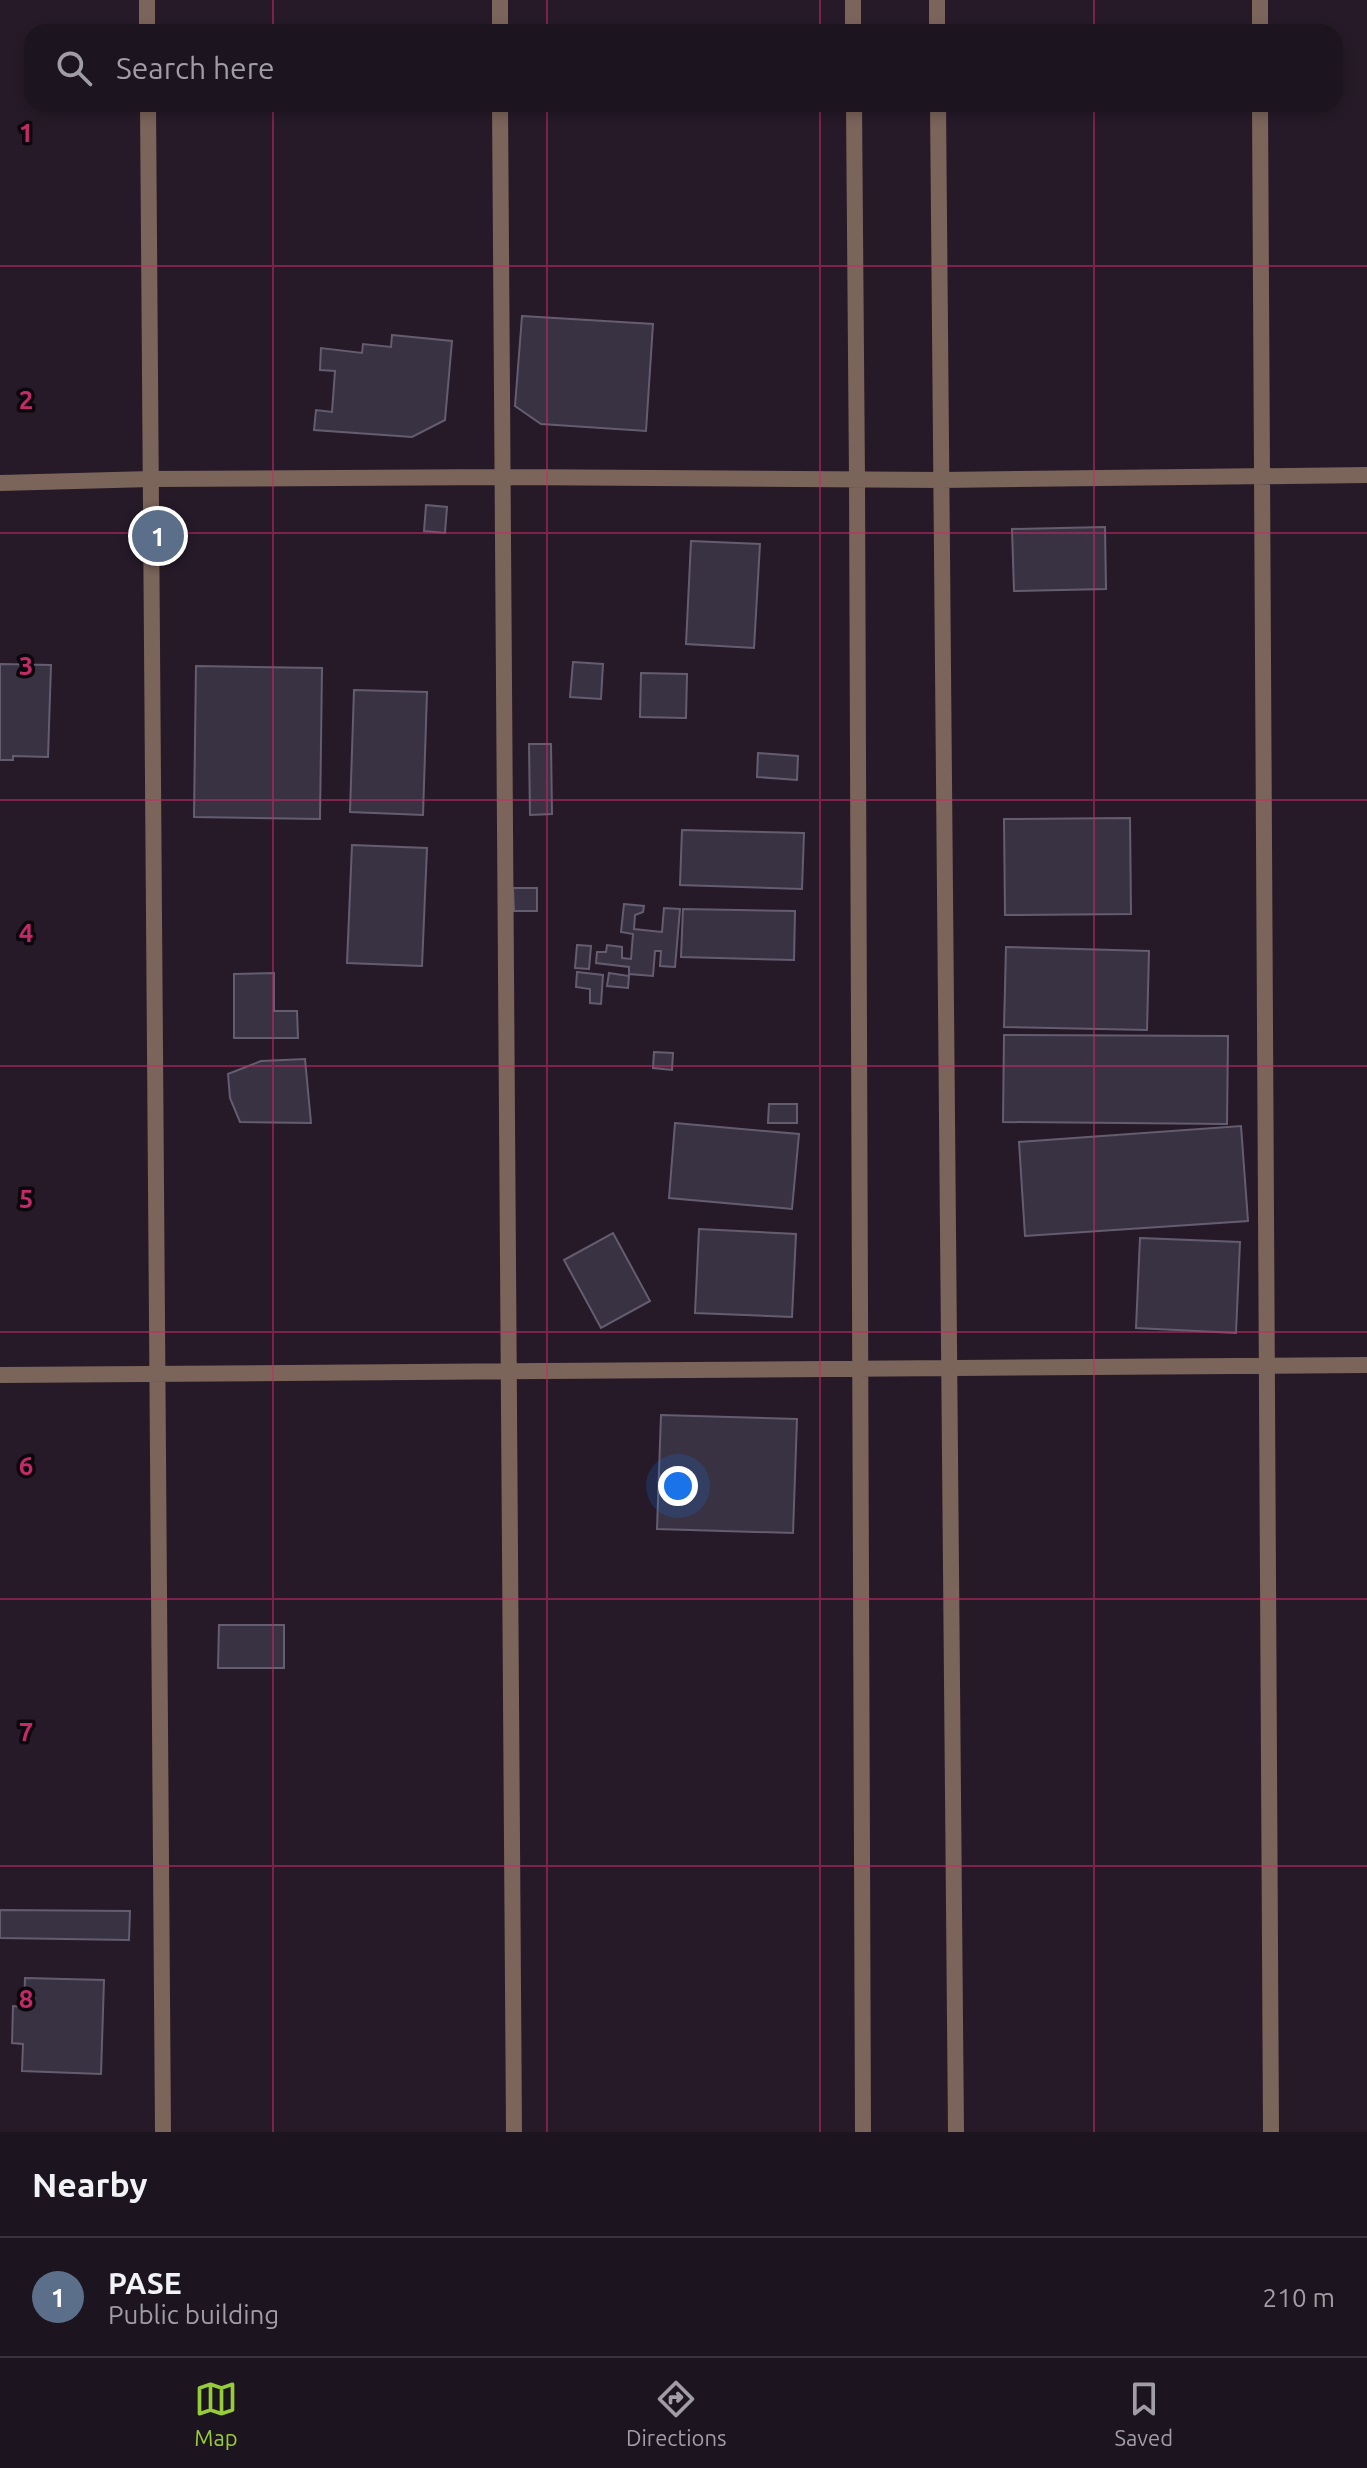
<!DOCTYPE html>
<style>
body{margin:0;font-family:Ubuntu,sans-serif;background:#29212b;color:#f1f3f6}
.you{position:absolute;left:678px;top:1486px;width:28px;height:28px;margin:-20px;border:6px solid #fff;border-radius:50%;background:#1a73e8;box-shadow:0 0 0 12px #1a73e833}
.badge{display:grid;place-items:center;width:52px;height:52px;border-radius:50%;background:#96cc39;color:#fff;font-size:26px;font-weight:700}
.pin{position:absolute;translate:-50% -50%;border:4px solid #fff;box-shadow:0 2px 8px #0006}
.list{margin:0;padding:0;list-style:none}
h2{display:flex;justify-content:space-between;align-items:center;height:104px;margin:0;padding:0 32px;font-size:34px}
h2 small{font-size:26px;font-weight:400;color:#a09ea4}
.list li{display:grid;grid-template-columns:52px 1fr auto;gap:24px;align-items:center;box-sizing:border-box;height:120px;padding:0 32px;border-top:2px solid #3a333c}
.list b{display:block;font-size:30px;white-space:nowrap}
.list p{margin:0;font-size:26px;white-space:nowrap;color:#a09ea4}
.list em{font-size:26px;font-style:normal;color:#a09ea4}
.icon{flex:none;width:44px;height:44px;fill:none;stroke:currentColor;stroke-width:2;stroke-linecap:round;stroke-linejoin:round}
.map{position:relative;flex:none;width:1367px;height:2132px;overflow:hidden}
.search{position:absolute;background:#1c141e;box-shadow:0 4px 12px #0003;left:24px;right:24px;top:24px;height:88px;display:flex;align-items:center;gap:20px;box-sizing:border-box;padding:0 28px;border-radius:24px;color:#a09ea4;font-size:30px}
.sheet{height:224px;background:#1c141e}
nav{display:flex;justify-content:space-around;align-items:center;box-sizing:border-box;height:112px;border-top:2px solid #3a333c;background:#1c141e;font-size:22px;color:#a09ea4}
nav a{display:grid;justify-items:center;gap:4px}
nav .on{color:#96cc39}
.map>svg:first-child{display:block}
.building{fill:#393243;stroke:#645d70;stroke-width:2}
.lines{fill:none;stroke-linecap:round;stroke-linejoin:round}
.street{stroke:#7b645a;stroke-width:16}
.grid{fill:none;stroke:#c42a68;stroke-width:2;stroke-opacity:0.55}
.grid-label{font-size:26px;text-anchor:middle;font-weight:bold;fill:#c42a68;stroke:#0c070d;stroke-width:7;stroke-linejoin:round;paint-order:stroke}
</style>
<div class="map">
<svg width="1367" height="2132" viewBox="0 0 1367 2132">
<rect width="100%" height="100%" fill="#261a28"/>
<path class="building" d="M522,316L653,324L646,431L541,424L515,406Z
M392,335L452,341L445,420L412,437L314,430L316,410L332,412L335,371L320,370L321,348L362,353L363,344L391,347Z
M426,505L447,507L445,533L424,531Z
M1105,527L1106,589L1014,591L1012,529Z
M691,541L760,544L754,648L686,644Z
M573,662L603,664L601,699L570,697Z
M0,664L51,665L48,757L13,756V760H0Z
M196,666L322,668L320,819L194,817Z
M641,673L687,674L686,718L640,717Z
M354,690L427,692L423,815L350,812Z
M529,744H551L552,814L530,815Z
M758,753L798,756L797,780L757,777Z
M1130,818L1131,914L1005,915L1004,819Z
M682,830L804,833L802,889L680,885Z
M352,845L427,848L422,966L347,963Z
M513,888H537V911H514Z
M624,904L644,906L643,912L635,915L634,929L662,932L664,908L680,909L675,967L660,966L661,951H655L653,976L629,974V967L596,963L597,952H606L607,945L622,947V958L631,959L633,934L621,932Z
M683,909L795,911L794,960L681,957Z
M577,945L591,946L589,969L575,968Z
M1006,947L1149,951L1147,1030L1004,1027Z
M577,972L603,975L601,1004L590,1003V989L576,987Z
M274,973V1011H297L298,1038H234V974Z
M609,973L629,976L628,988L607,986Z
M1004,1035L1228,1036L1227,1124L1003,1122Z
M654,1052L673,1053L672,1070L653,1068Z
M305,1059L311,1123L240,1122L230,1098L228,1074L261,1061Z
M769,1104H797V1123H768Z
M675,1123L799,1134L792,1209L669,1198Z
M1241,1126L1248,1221L1025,1236L1019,1142Z
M699,1229L796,1234L792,1317L695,1313Z
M613,1233L650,1301L601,1328L564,1260Z
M1140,1238L1240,1242L1236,1333L1136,1328Z
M661,1415L797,1419L793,1533L657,1529Z
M219,1625H284V1668H218Z
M0,1910L130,1911L129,1940L0,1938Z
M25,1978L104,1980L101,2074L22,2071L23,2044L12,2043L13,2006L24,2007Z"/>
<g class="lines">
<path class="street" d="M147,0V32
M500,0V32
M853,0V32
M937,0V32
M1260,0V32
M148,104L163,2132
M500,104L514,2132
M854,104L857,479L863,2132
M938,104L956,2132
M1260,104L1271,2132
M0,483L151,479L503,477L941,480L1367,475
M0,1375L1367,1365"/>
</g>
<path class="grid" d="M273,0V32M547,0V32M820,0V32M1094,0V32M273,104V2132M547,104V2132M820,104V2132M1094,104V2132M0,266H1367M0,533H1367M0,800H1367M0,1066H1367M0,1332H1367M0,1599H1367M0,1866H1367"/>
<g class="grid-label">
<text x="26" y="142">1</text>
<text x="26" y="409">2</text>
<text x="26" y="675">3</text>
<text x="26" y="942">4</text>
<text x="26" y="1208">5</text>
<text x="26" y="1475">6</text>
<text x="26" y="1741">7</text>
<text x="26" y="2008">8</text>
</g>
</svg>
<div class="you"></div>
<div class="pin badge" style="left:158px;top:536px;background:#5c6f8a">1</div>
<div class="search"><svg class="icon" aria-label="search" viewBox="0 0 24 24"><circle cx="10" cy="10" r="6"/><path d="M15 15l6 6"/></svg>Search here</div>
</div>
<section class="sheet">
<h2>Nearby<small></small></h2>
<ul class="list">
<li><span class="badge" style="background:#5c6f8a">1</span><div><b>PASE</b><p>Public building</p></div><em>210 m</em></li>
</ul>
</section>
<nav>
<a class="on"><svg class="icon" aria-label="map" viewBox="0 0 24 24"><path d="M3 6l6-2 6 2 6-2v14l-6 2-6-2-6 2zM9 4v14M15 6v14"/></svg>Map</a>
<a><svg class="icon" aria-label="directions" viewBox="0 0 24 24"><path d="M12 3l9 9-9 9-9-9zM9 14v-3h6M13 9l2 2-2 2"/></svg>Directions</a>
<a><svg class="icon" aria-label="saved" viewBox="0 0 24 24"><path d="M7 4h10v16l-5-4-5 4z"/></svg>Saved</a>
</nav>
